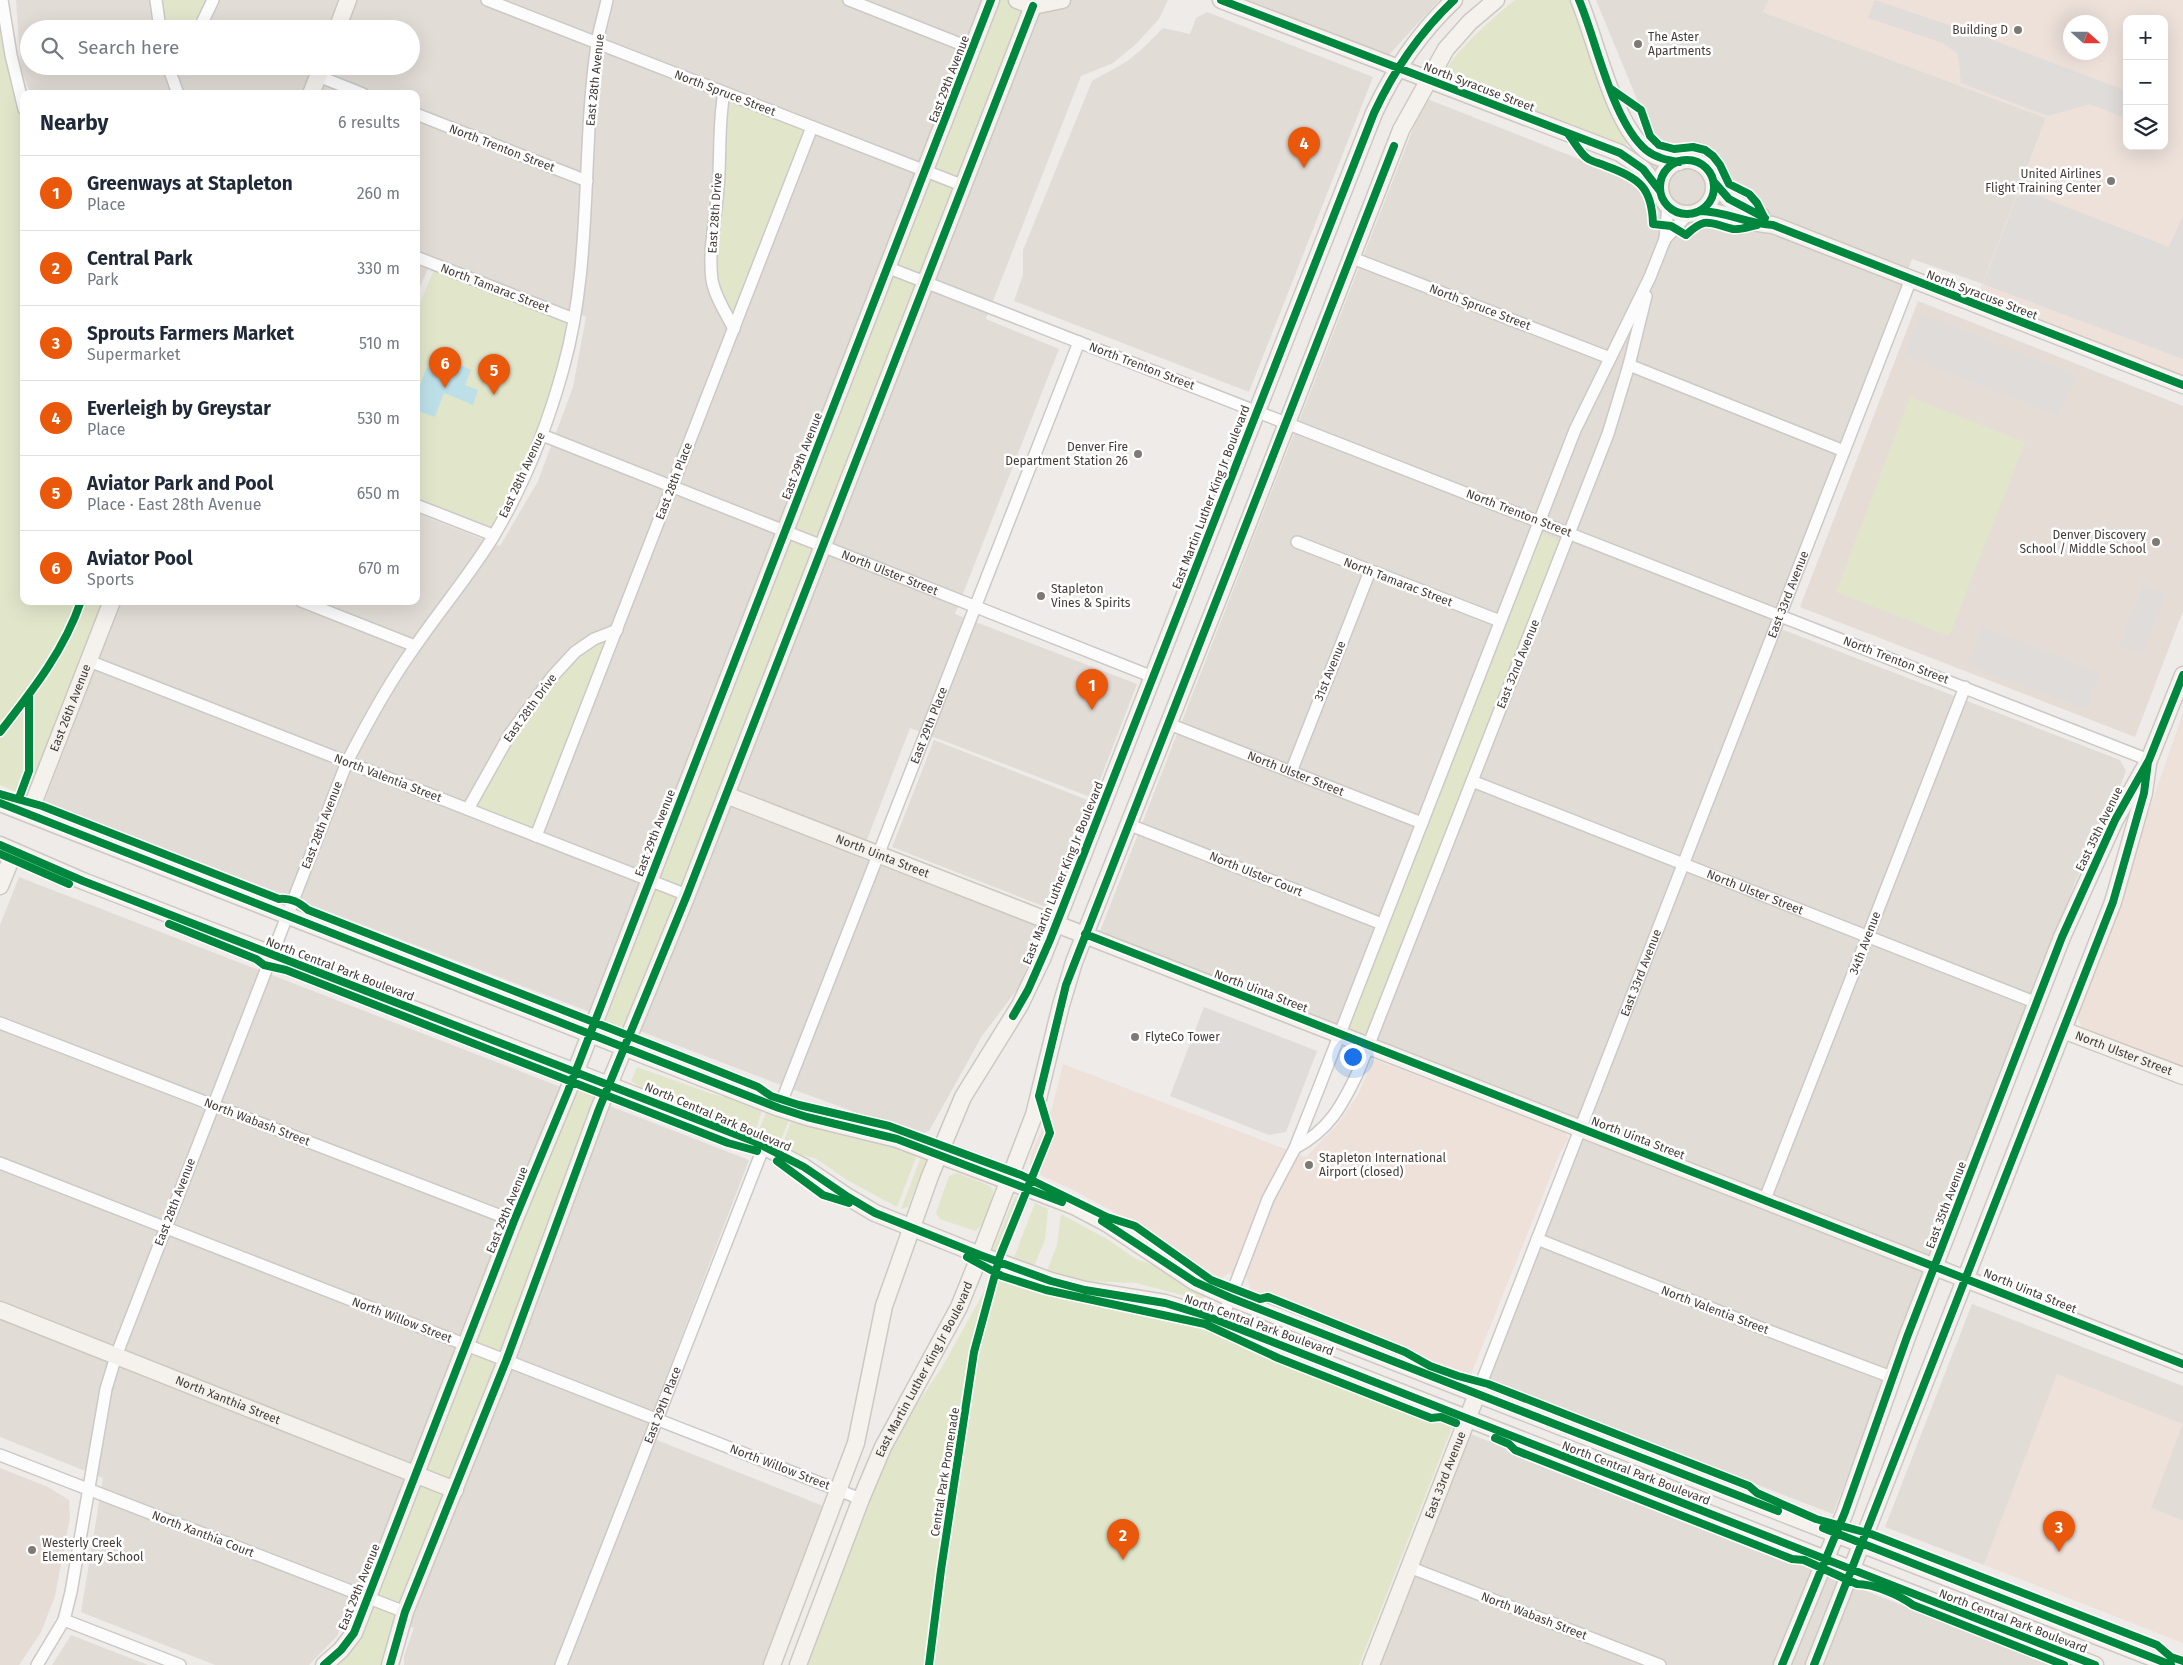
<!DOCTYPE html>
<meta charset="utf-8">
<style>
body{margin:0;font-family:"Fira Sans",sans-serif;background:#f2f2f3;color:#1f2937}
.controls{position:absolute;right:15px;top:15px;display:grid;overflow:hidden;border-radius:10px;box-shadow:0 5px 20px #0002}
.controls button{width:45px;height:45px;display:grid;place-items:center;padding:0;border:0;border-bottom:1px solid #e0e1e3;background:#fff;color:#1f2937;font:25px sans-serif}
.compass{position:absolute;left:2063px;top:15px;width:45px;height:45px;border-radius:50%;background:#fff;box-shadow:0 5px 20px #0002;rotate:111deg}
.you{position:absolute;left:1352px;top:1056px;width:18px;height:18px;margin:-12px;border:4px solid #fff;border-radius:50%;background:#1a73e8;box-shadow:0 0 0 8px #1a73e833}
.badge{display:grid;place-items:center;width:32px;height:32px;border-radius:50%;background:#ea580c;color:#fff;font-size:16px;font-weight:700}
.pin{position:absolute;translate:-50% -41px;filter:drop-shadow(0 1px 2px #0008)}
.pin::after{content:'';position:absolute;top:26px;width:18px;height:15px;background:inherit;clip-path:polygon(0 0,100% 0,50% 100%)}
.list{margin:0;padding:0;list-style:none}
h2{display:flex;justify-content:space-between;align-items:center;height:65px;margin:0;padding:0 20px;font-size:21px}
h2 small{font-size:16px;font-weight:400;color:#747a83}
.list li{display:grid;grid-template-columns:32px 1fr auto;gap:15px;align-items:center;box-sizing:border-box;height:75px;padding:0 20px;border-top:1px solid #e0e1e3}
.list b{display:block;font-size:19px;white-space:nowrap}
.list p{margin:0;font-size:16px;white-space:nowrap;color:#747a83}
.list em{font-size:16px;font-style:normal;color:#747a83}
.icon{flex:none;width:28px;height:28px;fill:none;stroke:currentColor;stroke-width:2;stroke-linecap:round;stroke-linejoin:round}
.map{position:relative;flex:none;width:2183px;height:1665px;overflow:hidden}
.search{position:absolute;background:#fff;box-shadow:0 5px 20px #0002;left:20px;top:20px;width:400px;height:55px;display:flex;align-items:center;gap:12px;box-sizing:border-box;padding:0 18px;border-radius:28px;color:#747a83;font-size:19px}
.panel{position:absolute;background:#fff;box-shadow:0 5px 20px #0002;left:20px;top:90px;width:400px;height:515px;border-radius:10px}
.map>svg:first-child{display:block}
.residential{fill:#e1dcd6;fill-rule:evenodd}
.commercial{fill:#ede1da;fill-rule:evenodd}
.education{fill:#e4dcd5}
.green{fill:#e1e6cb}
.parking{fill:#dfdcda}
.water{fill:#bde0e8}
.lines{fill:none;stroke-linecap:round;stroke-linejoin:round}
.street-casing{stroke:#ccc9c6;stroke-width:14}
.secondary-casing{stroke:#cec8c2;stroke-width:19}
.street{stroke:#fcfcfc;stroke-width:11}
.secondary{stroke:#f5f2ee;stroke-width:16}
.cycleway-casing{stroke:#fff;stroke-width:11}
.cycleway{stroke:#00873e;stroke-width:8}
.poi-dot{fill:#7f7975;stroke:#fff;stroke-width:2}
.labels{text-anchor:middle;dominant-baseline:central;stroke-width:5;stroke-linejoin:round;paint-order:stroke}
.poi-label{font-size:12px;fill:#433b36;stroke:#fff;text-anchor:start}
.street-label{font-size:12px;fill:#433b36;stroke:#fff}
</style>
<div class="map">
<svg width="2183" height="1665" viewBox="0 0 2183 1665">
<rect width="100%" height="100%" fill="#eeebe9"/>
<path class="residential" d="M16,0H1168L1159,19L1136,44L1113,63L1081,76L986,319L1059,349L955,614L1137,684L1093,798L910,728L860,858L1043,928L1019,987L982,1036L929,1131L917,1135L773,1082L44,803L121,601H416V513L500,546L538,481L573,387L586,317L433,257L416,296V94H31L21,70ZM29,29H411V66H29Z
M1243,0H1439L1388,56Z
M1596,0H1769L1763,12L2046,118L1983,284L1912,259L1771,625L2120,760L2126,771L2111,810L2076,880L1833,1514L1477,1377L1577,1119L1099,934L1425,98L1637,182L1657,148Z
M1207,12L1373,77L1249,392L1014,301L1023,275V250L1092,81L1126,62L1142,49L1163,28L1190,34L1196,18Z
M934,740L1090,801L1048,908L892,847Z
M19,877L749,1160L644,1435L826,1507L764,1665H404V1656L414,1628L351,1602L337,1636L309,1665H215L81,1612L103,1478L0,1437V925Z
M1972,1304L2183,1386V1521L2151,1508L2058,1374L1984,1565L1885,1527Z
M1468,1433L2053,1665H1373Z
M71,1635L148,1665H52Z"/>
<path class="commercial" d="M1769,0H2183V375L1978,295L2046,118L1763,12ZM2127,19H2164V146H2127ZM2070,22H2100V52H2070Z
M2183,713V1067L2082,1028L2077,1016Z
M1373,1059L1546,1125L1561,1128L1566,1132L1568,1139L1559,1155L1471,1374L1463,1376L1431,1365L1430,1359L1266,1295L1261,1298L1252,1294L1248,1280L1229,1273L1220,1279L1210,1278L1207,1272L1127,1219L1073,1190L1036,1173L1030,1166L1031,1153L1052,1108L1063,1064L1306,1157L1337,1125L1359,1093Z
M2057,1374L2183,1424L2151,1508L2183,1521V1643L1984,1565Z"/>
<path class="education" d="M1918,301L2183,406V611L2135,737L1800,607Z
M0,1468L48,1487L69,1500L70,1518L55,1596L41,1632L19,1665H0Z"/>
<path class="green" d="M0,0L24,104V601H108L30,788L27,787L19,793L0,785Z
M156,0H213L199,29H160Z
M991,0H1062L1033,6L624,1048L589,1034Z
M1515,0H1569L1617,125L1628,140L1624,148L1444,78C1442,62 1500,11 1515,0Z
M724,93L812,127L734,329L713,281Z
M436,265L574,319L542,435L493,535L416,505V305L420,303Z
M1910,397L2025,442L1949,636L1836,592Z
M1543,533L1560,542L1365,1034L1348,1027L1350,1021L1540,535Z
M617,630L536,836L468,809L484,779L575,652Z
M637,1067L712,1094L746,1102L763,1109L754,1134L646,1091L631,1081Z
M582,1088L594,1094L592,1105L390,1665H324L341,1650L574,1096Z
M767,1110L790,1118L779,1145L757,1135Z
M792,1119L918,1152L897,1207L847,1180L815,1158L798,1155L782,1146Z
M923,1152L927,1158L908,1207L901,1209Z
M957,1173L988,1185L993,1189C994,1201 985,1225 975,1231L940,1219L936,1213L949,1176Z
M1015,1196H1020L998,1254L993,1249Z
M1035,1203L1048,1209L1045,1240L1034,1266L1013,1260Z
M1061,1214L1107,1239L1136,1259L1151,1264L1209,1296L1197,1299L1136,1283L1083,1281L1047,1271L1057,1245Z
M1003,1280L1070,1300L1141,1309L1178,1317L1453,1425L1359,1665H805L887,1456L907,1419L942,1367L990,1281Z"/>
<path class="parking" d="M1875,0L1987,38L2127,91V119L2090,104L2048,116L1961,83L1958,54L1943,43L1868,18Z
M2031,193L2169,247L2183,216V359L1983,284L2017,196Z
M1920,313L2076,375L2059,416L1904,355Z
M2143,585L2166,594L2143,654L2120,645Z
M1982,627L2100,673L2086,709L1967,665Z
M1204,1007L1317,1051L1286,1132L1269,1135L1170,1096Z"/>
<path class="water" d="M456,363L471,370L465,385L478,390L473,405L444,393L435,417L416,410V395L427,367L451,376Z"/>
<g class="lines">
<g class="street-casing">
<g id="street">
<path d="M2,0L11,55L24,109"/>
<path d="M156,0L160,29"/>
<path d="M487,0L964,186"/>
<path d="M849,0L973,49"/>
<path d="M199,29L213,0"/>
<path d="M168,66L178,94"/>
<path d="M318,76L363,94"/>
<path d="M724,93C718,125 721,156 718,188C716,218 708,249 712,280C715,297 726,313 734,329"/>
<path d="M416,114L587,181"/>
<path d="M1665,239L1687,215"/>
<path d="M416,257L574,319"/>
<path d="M1350,257L1610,358"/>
<path d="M889,268L2149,760"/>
<path d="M1629,365L1844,451"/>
<path id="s1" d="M542,435L1153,677"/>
<path d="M416,505L493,535"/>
<path d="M1297,542L1500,621"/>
<path d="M301,601L415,646"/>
<path d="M89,661L687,895"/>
<path id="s2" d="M1169,724L1422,823"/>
<path d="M1291,772L1370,571"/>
<path id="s3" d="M1472,781L2037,1003"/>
<path d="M468,809L510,734L552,677L575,652L594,639L617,630"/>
<path d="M1130,825L1382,924"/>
<path d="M536,836L812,127"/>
<path d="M0,1023L514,1221"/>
<path id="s4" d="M779,1108L1079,342"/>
<path d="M1295,1148C1329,1130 1342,1106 1358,1072L1608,434L1629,365L1646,296"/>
<path d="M0,1163L861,1499"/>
<path d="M1765,1199L1965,687"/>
<path d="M1537,1239L1756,1326L1894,1378"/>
<path d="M1221,1322L1268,1199L1295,1148L1318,1090L1575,430L1650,277L1665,239L1668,206"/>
<path id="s5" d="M1477,1394L1911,279"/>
<path d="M0,1455L405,1612"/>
<path d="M1409,1567L1660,1665"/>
<path d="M64,1620L180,1665"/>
<path d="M37,1665L64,1620L71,1592L106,1389L116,1356L347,762C367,723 388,684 414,648C440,610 469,576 493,537C524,485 547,427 563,369C593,263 581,152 597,44C599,29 604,15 607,0"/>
<path id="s6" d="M561,1665L764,1146"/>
</g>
</g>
<g class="secondary-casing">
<g id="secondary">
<path d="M1017,0L1033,6L1062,0"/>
<path d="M1221,0L1620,153L1643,169L1660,191"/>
<path d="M1579,0C1597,42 1612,121 1646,150C1656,158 1667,160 1679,162"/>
<path d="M337,29L348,0"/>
<path d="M311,94L322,66"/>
<circle cx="1687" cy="187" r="27"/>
<path d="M1714,182L1729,199L1761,216"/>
<path d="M1700,211C1725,211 1747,224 1773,225L2183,385"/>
<path id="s7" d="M726,795L2183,1364"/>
<path d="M0,803L779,1108L807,1117L897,1139L1074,1206L1108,1224L1195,1282L1231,1298L2171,1665"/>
<path id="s8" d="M29,814L112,601"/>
<path d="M0,845L83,881L753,1141L804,1167L848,1197L875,1213L980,1255L1051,1281L1085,1290L1165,1303L1204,1315L2095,1665"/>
<path d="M0,886L14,852"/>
<path id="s9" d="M2063,1030L2183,1076"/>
<path id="s10" d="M0,1310L455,1490"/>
<path d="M324,1665L341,1650L354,1633L514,1221L568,1091L991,0"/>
<path d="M390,1665L405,1612L506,1361L599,1109L687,895L1033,6"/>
<path d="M772,1665L856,1443L884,1306L930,1176L963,1097L1020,1005L1042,959L1374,113C1394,70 1419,33 1454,0"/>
<path id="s11" d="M798,1665L861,1499L883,1447L959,1307L980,1255L1034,1115L1061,1005L1074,962L1238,549L1401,130L1446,49L1470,22L1496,0"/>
<path id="s12" d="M1371,1665L1477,1394"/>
<path d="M1782,1665L1845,1512L1907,1337L2062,937L2115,820L2149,760L2183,675"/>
<path d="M1814,1665L2113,902L2144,793L2148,764"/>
</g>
</g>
<use href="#street" class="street"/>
<use href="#secondary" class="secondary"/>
<g class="cycleway-casing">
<path id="cycleway" d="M1221,0L1620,153L1643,169L1660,191
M1579,0C1597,42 1612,121 1646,150C1656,158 1667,160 1679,162
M1611,89L1641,110L1650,136L1659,145L1674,149L1693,147L1705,150L1713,156L1720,165L1729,184L1749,194L1757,203L1764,217
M1568,134C1574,141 1580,153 1587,158C1592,162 1600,163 1606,166C1639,178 1652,187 1653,224L1671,226L1686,235C1707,215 1710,224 1733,229C1740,230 1751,226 1757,225
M1660 187a27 27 0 1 1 54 0a27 27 0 1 1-54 0Z
M1714,182L1729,199L1765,218
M1700,211C1725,211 1747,224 1773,225L2183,385
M0,732C32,691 64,651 81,601
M0,794L42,806L279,899C291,898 299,902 308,910L698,1063L758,1087L771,1096L799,1105L889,1126L1021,1175L1107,1217L1135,1226L1211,1280L1260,1299L1268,1297L1405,1352L1430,1366L1458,1376L1488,1384L1749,1486L1757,1493L1816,1519L1871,1534L2157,1645L2171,1657L2183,1661
M19,798L29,771V696
M0,803L779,1108L807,1117L897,1139L1062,1202
M0,845L83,881L753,1141L804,1167L848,1197L875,1213L980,1255L1051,1281L1085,1290L1165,1303L1204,1315L2095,1665
M0,854L69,884
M169,924L256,959L264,965L286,970L728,1143L757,1151
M1085,934L2183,1364
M1013,1016L1028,990L1050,940L1374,113C1394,70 1419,33 1454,0
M777,1161L823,1195L849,1203
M1102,1221L1195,1282L1231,1298L1778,1511
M967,1257L1002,1276L1046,1290L1205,1324L1278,1358L1431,1418L1441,1417L1456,1423
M1495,1438L1509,1444L1515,1450L1792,1559L1804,1560L1857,1584C1874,1584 1899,1595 1913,1605L2064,1665
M1823,1528L2171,1665
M324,1665L341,1650L354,1633L514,1221L568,1091L991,0
M390,1665L405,1612L506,1361L599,1109L687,895L1033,6
M929,1665L941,1570L974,1352L1000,1256L1050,1133L1039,1096L1066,985L1394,146
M1782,1665L1845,1512L1907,1337L2062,937L2115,820L2149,760L2183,675
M1814,1665L2113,902L2144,793L2148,762"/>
</g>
<use href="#cycleway" class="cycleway"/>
</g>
<g class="poi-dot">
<circle cx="2018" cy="30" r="5"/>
<circle cx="1638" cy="44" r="5"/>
<circle cx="2111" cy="181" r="5"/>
<circle cx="1138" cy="454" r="5"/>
<circle cx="2156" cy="542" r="5"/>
<circle cx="1041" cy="596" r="5"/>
<circle cx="1135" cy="1037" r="5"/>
<circle cx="1309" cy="1165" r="5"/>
<circle cx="32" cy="1550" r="5"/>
</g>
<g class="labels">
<g class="poi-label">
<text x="2008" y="30" text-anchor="end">Building D</text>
<text x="1648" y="37">The Aster<tspan x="1648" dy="14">Apartments</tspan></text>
<text x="2101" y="174" text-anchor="end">United Airlines<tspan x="2101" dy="14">Flight Training Center</tspan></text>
<text x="1128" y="447" text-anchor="end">Denver Fire<tspan x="1128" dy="14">Department Station 26</tspan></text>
<text x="2146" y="535" text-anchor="end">Denver Discovery<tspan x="2146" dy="14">School / Middle School</tspan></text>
<text x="1051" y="589">Stapleton<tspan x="1051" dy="14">Vines &amp; Spirits</tspan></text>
<text x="1145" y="1037">FlyteCo Tower</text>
<text x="1319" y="1158">Stapleton International<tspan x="1319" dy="14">Airport (closed)</tspan></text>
<text x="42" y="1543">Westerly Creek<tspan x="42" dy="14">Elementary School</tspan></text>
</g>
<g class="street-label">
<text transform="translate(949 79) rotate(-69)">East 29th Avenue</text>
<text transform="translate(595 80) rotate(-84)">East 28th Avenue</text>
<text transform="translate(1479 87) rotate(21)">North Syracuse Street</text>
<text transform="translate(725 93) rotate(21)">North Spruce Street</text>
<text transform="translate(502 148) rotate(21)">North Trenton Street</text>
<text transform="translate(715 213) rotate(-86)">East 28th Drive</text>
<text transform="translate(495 288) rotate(21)">North Tamarac Street</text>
<text transform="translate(1982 295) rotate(21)">North Syracuse Street</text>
<text transform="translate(1480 307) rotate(21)">North Spruce Street</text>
<text transform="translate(1142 366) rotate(21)">North Trenton Street</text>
<text transform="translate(802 456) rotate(-69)">East 29th Avenue</text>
<text transform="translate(522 475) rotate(-65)">East 28th Avenue</text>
<text transform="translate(674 481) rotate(-69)">East 28th Place</text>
<text transform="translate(1211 497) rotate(-69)">East Martin Luther King Jr Boulevard</text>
<text transform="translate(1519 513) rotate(21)">North Trenton Street</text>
<text stroke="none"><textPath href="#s1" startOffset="374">North Ulster Street</textPath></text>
<text transform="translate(1398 582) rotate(21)">North Tamarac Street</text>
<text stroke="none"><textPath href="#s5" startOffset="858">East 33rd Avenue</textPath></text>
<text transform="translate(1896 660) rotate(21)">North Trenton Street</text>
<text transform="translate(1518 664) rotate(-68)">East 32nd Avenue</text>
<text transform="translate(1330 671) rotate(-68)">31st Avenue</text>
<text stroke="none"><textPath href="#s8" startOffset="114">East 26th Avenue</textPath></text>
<text transform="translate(530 708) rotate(-54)">East 28th Drive</text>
<text stroke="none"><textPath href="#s4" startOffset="411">East 29th Place</textPath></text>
<text stroke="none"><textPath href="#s2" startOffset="136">North Ulster Street</textPath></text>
<text transform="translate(388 778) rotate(21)">North Valentia Street</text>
<text transform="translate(322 825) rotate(-69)">East 28th Avenue</text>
<text transform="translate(2099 829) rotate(-64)">East 35th Avenue</text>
<text transform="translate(655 833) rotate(-69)">East 29th Avenue</text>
<text stroke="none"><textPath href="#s7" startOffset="168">North Uinta Street</textPath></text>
<text transform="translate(1063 873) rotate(-68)">East Martin Luther King Jr Boulevard</text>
<text transform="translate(1256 874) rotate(22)">North Ulster Court</text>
<text stroke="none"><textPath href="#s3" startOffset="304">North Ulster Street</textPath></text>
<text transform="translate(1865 943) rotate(-69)">34th Avenue</text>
<text transform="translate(340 969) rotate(21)">North Central Park Boulevard</text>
<text stroke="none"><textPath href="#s5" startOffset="452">East 33rd Avenue</textPath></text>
<text transform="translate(1261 991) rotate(21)">North Uinta Street</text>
<text stroke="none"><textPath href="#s9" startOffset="65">North Ulster Street</textPath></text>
<text transform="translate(718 1117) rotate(23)">North Central Park Boulevard</text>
<text transform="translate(257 1122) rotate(21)">North Wabash Street</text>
<text transform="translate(1638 1138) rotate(21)">North Uinta Street</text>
<text transform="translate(175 1202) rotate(-69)">East 28th Avenue</text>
<text transform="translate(1946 1205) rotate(-69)">East 35th Avenue</text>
<text transform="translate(507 1210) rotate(-68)">East 29th Avenue</text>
<text transform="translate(2030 1291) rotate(22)">North Uinta Street</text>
<text transform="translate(1715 1310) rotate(21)">North Valentia Street</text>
<text transform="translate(402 1320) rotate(21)">North Willow Street</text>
<text transform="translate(1259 1325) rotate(20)">North Central Park Boulevard</text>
<text stroke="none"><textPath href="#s11" startOffset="322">East Martin Luther King Jr Boulevard</textPath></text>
<text stroke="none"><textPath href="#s10" startOffset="245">North Xanthia Street</textPath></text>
<text stroke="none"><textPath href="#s6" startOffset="279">East 29th Place</textPath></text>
<text transform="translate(780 1467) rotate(21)">North Willow Street</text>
<text transform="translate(945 1472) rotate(-81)">Central Park Promenade</text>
<text transform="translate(1636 1473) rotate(21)">North Central Park Boulevard</text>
<text stroke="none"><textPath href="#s12" startOffset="204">East 33rd Avenue</textPath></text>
<text transform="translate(203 1534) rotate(21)">North Xanthia Court</text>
<text transform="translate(359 1587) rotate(-68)">East 29th Avenue</text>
<text transform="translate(1534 1616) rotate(21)">North Wabash Street</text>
<text transform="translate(2013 1621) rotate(21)">North Central Park Boulevard</text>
</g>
</g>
</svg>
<div class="controls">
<button>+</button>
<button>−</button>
<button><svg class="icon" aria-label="layers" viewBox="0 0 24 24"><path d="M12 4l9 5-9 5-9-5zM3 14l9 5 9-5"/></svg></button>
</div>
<svg class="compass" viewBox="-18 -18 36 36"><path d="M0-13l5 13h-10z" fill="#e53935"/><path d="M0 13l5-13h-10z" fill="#747a83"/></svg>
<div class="you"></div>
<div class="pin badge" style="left:1092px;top:710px">1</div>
<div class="pin badge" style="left:1123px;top:1560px">2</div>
<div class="pin badge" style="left:2059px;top:1552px">3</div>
<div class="pin badge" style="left:1304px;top:168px">4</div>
<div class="pin badge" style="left:494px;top:395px">5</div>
<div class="pin badge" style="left:445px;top:388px">6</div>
<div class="search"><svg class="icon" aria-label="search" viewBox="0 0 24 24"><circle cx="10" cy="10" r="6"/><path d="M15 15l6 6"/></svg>Search here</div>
<section class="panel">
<h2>Nearby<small>6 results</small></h2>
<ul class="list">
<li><span class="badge">1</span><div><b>Greenways at Stapleton</b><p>Place</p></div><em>260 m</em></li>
<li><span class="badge">2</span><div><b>Central Park</b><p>Park</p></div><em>330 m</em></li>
<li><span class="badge">3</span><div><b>Sprouts Farmers Market</b><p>Supermarket</p></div><em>510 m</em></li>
<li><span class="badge">4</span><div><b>Everleigh by Greystar</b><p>Place</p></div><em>530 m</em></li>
<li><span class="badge">5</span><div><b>Aviator Park and Pool</b><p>Place · East 28th Avenue</p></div><em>650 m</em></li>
<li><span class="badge">6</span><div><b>Aviator Pool</b><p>Sports</p></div><em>670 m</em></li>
</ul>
</section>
</div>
